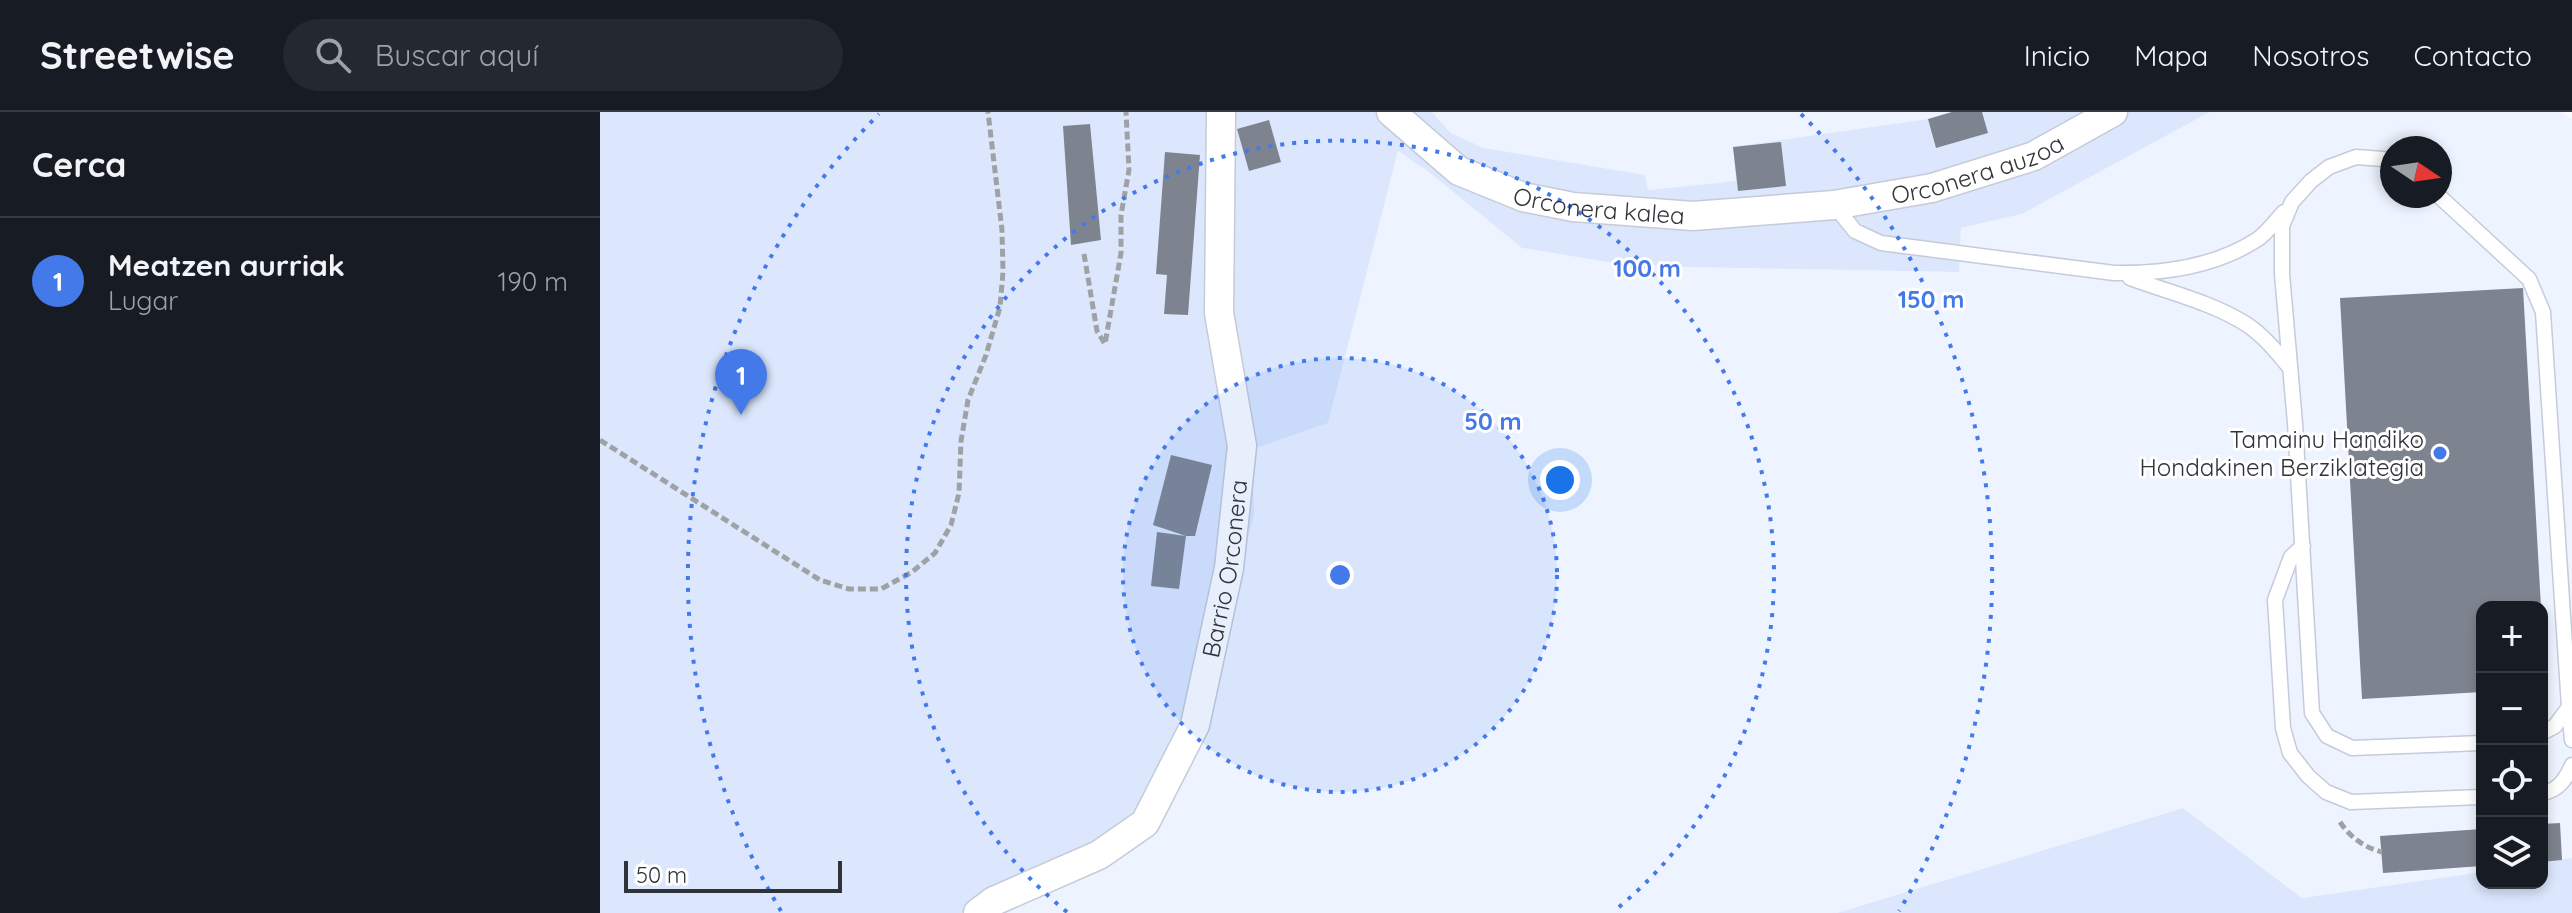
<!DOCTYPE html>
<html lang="es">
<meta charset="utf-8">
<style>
body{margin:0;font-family:Quicksand,sans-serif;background:#242831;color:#f1f3f6}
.controls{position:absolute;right:24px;bottom:24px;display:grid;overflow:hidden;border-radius:16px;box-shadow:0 4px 12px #0003}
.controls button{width:72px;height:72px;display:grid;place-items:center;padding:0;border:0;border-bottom:2px solid #363941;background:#171b24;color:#f1f3f6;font:40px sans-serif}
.compass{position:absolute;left:1780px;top:24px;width:72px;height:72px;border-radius:50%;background:#171b24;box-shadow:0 4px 12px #0003;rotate:103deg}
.scale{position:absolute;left:24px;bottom:20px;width:218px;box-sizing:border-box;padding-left:8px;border:4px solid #303337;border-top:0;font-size:22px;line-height:28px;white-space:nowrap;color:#303337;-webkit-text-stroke:6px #fff;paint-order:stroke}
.you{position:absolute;left:960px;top:368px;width:28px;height:28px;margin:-20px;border:6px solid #fff;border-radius:50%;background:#1a73e8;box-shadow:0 0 0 12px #1a73e833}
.badge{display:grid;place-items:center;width:52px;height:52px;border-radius:50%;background:#4479ea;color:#fff;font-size:26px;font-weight:700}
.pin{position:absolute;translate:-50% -66px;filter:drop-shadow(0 2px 4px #0008)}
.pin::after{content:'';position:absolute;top:42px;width:28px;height:24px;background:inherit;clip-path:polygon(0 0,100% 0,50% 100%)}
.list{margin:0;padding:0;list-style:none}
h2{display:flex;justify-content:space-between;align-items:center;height:104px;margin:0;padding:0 32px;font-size:34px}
h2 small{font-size:26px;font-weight:400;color:#9ea1a6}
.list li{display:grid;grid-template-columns:52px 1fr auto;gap:24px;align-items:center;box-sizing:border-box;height:128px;padding:0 32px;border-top:2px solid #363941}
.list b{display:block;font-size:30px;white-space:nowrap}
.list p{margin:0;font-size:26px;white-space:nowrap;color:#9ea1a6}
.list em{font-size:26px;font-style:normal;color:#9ea1a6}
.icon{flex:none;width:44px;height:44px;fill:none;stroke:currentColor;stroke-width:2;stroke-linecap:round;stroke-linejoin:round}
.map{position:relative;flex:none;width:1972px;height:801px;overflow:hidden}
header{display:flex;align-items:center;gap:48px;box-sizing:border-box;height:112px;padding:0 40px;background:#171b24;border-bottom:2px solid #363941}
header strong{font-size:38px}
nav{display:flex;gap:44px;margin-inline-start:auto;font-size:28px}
.search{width:560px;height:72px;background:#242831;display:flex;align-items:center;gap:20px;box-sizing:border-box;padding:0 28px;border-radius:44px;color:#9ea1a6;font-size:30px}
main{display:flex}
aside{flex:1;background:#171b24}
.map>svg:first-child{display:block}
.built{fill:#eef4ff;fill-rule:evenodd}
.green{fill:#dce7fd}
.building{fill:#7e848f}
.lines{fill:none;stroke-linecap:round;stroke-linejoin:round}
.lane-casing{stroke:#c5cbd7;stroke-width:17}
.street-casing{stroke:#c5cbd7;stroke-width:31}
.path{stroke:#9fa2a5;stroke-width:5;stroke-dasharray:8 4;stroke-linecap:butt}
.lane{stroke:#fff;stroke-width:14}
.street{stroke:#fff;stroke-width:28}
.ring{fill:none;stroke:#4479ea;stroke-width:4;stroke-dasharray:4 8}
.poi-dot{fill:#4479ea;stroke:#fff;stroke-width:3}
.labels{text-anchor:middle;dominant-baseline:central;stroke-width:6;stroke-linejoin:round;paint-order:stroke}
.street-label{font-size:24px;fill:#303337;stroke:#fff}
.poi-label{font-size:24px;fill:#303337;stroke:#fff;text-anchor:end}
.centre{fill:#4479ea;stroke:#fff;stroke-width:4}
.ring-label{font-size:24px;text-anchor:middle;font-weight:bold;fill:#4479ea;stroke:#fff;stroke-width:6;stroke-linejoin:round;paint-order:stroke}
</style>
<header>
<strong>Streetwise</strong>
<div class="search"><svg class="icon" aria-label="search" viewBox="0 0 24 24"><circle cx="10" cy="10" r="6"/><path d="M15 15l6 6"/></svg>Buscar aquí</div>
<nav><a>Inicio</a><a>Mapa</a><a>Nosotros</a><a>Contacto</a></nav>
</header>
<main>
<aside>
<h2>Cerca<small></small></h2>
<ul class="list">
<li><span class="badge">1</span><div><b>Meatzen aurriak</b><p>Lugar</p></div><em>190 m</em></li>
</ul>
</aside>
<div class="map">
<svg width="1972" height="801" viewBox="0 0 1972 801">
<rect width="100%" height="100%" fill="#f9fbfd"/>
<path class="built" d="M832,0H1352L1328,7L1133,36L1137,69L1047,78L1045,63L884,36L851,21Z
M1610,0H1962L1972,7V746L1942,751V495H1882V760L1702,786L1583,696L1237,801H406L419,792L605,606L654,402L653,337L728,311L798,38L829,60L923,136L1013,151L1081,155L1359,160L1361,116L1422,102ZM1792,36H1840V84H1792Z"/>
<path class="green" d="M0,0H832L851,21L884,36L1045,63L1048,78L1136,69L1133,35L1328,7L1352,0H1610L1422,102L1361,116L1359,160L1081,155L1013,151L922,136L829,60L798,39L728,311L653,337L654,402L605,606L577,678L419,792L406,801H0Z
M1583,696L1702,786L1882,760V771H1942V751L1972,746V801H1237Z"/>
<path class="building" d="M1352,0H1382L1388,21L1336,36L1328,7Z
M669,8L681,50L649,59L637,17Z
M490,12L501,128L471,133L463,14Z
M1181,30L1186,74L1138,79L1133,35Z
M565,40L600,43L588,203L564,202L567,163L556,162Z
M1923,176L1941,495H1882V580L1762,587L1740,186Z
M571,343L612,353L595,424H586L553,413Z
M557,420L586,424L579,477L551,474Z
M1960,711L1962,748L1942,750V712Z
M1882,717V754L1783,761L1780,724Z"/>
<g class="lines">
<g class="lane-casing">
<path id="lane" d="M1792,51L1783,47L1756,45L1729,55L1711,69L1692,90L1682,114V162L1695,311L1712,601L1727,624L1752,636L1882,631
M1839,84L1929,167L1943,200L1969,595L1955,614L1942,621
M1234,93L1255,119L1281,131L1514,161C1564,162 1615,155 1658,127C1668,120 1676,108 1684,100
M1530,166C1568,180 1611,190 1646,212C1663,223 1677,240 1690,256
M1703,434L1691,445L1675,488L1683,616L1690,641L1708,664L1726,680L1751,690L1882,685
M1969,595L1972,628
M1942,681C1958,679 1966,667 1972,653"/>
</g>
<g class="street-casing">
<g id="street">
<path id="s1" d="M791,0L859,59L923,85L973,95L1093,104L1234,93L1332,76L1434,44L1513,0"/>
<path id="s2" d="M378,801L394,789L499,743L545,711L595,613L629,456L642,334L619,201L621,0"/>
</g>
</g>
<path class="path" d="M484,142L497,219L505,232L521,141V103L529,58L526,0
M0,328L220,468L249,477H281L312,460L335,441L351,413L359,381L361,329L368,288L386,243L400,195L403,160L402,118L388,0
M1740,710C1750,725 1765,736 1782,740"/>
<use href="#lane" class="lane"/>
<use href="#street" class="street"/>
</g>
<circle cx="740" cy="463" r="217" fill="#4479ea" fill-opacity=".12"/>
<g class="ring">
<circle cx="740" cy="463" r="217"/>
<path d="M467 800A434 434 0 1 1 1013 800"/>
<path d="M181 799A652 652 0 0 1 279 2M1201 2A652 652 0 0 1 1299 799"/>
</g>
<circle class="poi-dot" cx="1840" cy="341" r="8"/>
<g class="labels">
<g class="street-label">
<text stroke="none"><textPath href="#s1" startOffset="620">Orconera auzoa</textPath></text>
<text stroke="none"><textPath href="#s1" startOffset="236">Orconera kalea</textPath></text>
<text stroke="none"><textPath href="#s2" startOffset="460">Barrio Orconera</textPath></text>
</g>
<g class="poi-label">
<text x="1824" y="327">Tamainu Handiko<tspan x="1824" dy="28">Hondakinen Berziklategia</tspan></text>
</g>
</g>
<circle cx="740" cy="463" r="12" class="centre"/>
<g class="ring-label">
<text x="1047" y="165">100 m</text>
<text x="1331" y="196">150 m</text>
<text x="893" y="318">50 m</text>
</g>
</svg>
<div class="controls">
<button>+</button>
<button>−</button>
<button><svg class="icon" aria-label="locate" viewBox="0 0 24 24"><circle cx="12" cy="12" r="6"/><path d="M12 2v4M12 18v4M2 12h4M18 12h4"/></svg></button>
<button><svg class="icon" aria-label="layers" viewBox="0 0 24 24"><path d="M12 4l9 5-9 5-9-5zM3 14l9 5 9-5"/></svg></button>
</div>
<svg class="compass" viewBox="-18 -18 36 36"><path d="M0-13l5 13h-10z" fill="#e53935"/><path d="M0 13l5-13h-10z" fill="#9ea1a6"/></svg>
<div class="scale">50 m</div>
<div class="you"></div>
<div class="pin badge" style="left:141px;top:303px">1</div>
</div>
</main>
